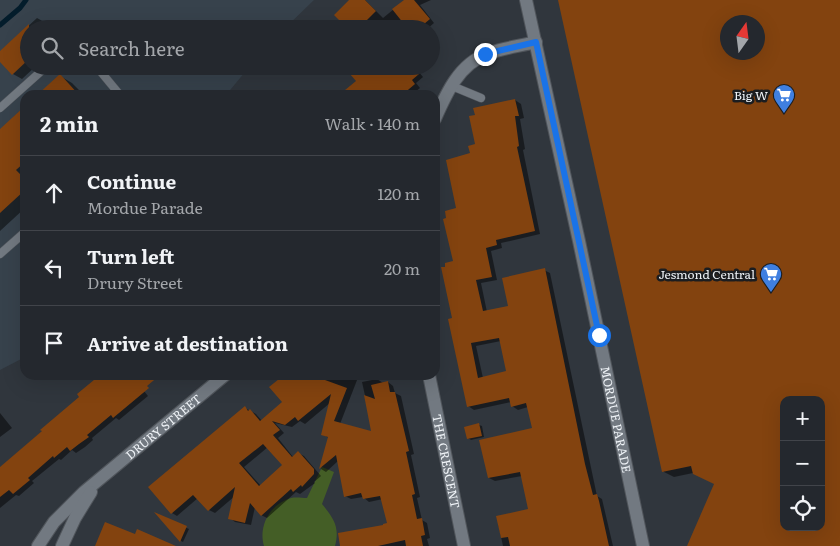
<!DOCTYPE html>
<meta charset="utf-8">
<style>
body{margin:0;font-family:Literata,serif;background:#2c3036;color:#f1f3f6}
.controls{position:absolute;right:15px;bottom:15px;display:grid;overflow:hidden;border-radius:10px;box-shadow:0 5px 20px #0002}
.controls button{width:45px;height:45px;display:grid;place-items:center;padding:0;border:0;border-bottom:1px solid #41444a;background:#24282e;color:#f1f3f6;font:25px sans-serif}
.compass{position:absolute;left:720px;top:15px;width:45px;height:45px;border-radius:50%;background:#24282e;box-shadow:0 5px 20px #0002;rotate:14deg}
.stop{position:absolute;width:15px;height:15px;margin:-11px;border:4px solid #1a73e8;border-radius:50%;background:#fff}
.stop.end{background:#1a73e8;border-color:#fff;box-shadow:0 1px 5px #0008}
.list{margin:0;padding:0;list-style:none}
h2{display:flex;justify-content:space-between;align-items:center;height:65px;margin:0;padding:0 20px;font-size:21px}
h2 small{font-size:16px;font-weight:400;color:#a3a6aa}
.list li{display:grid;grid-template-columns:32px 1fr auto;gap:15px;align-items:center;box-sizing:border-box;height:75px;padding:0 20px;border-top:1px solid #41444a}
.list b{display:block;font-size:19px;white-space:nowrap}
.list p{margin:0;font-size:16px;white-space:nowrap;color:#a3a6aa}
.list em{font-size:16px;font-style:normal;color:#a3a6aa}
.icon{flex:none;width:28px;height:28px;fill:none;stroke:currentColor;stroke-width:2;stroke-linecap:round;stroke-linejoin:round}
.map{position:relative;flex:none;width:840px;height:546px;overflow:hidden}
.search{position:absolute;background:#24282e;box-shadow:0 5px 20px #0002;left:20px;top:20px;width:420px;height:55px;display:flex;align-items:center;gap:12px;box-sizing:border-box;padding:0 18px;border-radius:28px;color:#a3a6aa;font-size:19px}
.panel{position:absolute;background:#24282e;box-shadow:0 5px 20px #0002;left:20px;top:90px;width:420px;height:290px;border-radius:15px}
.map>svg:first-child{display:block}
.built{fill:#37424c}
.green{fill:#445e26}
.shadow{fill:#0007;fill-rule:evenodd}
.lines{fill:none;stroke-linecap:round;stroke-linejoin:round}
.stream{stroke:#031c2b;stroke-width:5}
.building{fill:#83430f;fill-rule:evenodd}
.lane-casing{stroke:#50555b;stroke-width:9}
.street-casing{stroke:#50555b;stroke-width:14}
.lane{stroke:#727981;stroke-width:8}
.street{stroke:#727981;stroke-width:12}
.route{stroke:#1a73e8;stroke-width:6}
.labels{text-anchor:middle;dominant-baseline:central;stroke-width:5;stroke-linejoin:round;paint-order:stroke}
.poi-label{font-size:12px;fill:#eff3f7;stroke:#1b1d20;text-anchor:end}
.street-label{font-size:12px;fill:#eff3f7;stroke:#1b1d20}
</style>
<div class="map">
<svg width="840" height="546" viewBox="0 0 840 546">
<rect width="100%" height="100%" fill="#30363d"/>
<path class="built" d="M0,0H314L284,29H29V66H250L226,95H25V357L0,370Z"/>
<path class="green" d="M322,467L334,472L322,504C334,519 340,527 335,546H264C258,526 270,504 291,498C296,497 302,498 307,498Z"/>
<path class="shadow" d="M351,0H365L383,18L405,0H431L420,5L434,23L427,29H350Z
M560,0H836L840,2V546H688L715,484L693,473L674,477L664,472ZM728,22H758V52H728ZM784,400H821V527H784Z
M37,18L46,23L52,29H29V66H36L22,79L13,74L0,60V52Z
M345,66H414L423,77L416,83L420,88L411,95H349L357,81Z
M60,76L72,83L84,95H39Z
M515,100L521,104L524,118L520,119L525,149L523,150L540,234L501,243L502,248L491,251L497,280L481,283L487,312L510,307L544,270L550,273L597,496L602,499L613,546H503L498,523L529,510L522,476L495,481L489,478L533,429L528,407L518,410L512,406L511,402L474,410L468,406L447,268L454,262L458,209L471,154L477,145ZM501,341L508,372L483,378L476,346Z
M25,108V208L0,231V131Z
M107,375H131L148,396L119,420L116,418L92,438L93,440L85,447L76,453L72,450L61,460L59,459L32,481L34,483L19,496L16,495L0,508V468Z
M296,375H359L340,424L373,432L362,382L377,379L383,383L388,382L393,386L395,393L401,396L414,454L411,455L420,497L417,498L422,520L427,523L430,538L427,539L429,546H342L388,524L383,499L369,502L363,497L351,499L345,496L338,461L326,472L321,469L329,438L322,434L330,403L305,424L300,421L292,427L275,423L284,433L278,438L293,457L298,453L304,456L321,476L314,482L315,483L300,494L296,492L267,518L261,515L255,507L251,525L235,522L230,518L235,496L215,513L209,510L198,498L177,516L172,513L245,408L256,414L262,421L284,402ZM268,447L284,465L261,486L244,467Z
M0,413L12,428L0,437Z
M479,425L482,426L484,437L471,440L468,438Z
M159,516L189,529L183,542L181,541Z"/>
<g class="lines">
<path class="stream" d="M0,25L20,8L26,0"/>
</g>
<path class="building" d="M349,0H365L376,11L358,29H348L334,15Z
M404,0H414L430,19L418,29H408L392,9Z
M558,0H840V546H687L714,484L693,474L691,466L662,472ZM728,22H758V52H728ZM784,400H821V527H784Z
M29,24V59L12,75L0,62V51Z
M343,66H412L419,74L412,80L415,84L402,95H339L356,81Z
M60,74L79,95H37Z
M515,99L519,116H515L519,146L517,147L535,231L496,240L497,245L486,248L492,277L476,280L483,311L508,306L502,278L545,268L585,464L593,495L597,494L599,501L609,546H510L508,537L501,538L496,516L528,509L520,472L488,478L479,440L532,428L526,403L511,407L509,398L467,407L448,319L452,318L441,267H445V263L453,261L443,219L446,218L445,211L456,208L446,160L470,153L468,146L475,144L469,116L475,115L473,108ZM499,338L506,371L478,378L471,343Z
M25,106V162L16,170L25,179V190L0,213V129Z
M100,375H160L147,386L149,388L113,418L111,415L87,435L89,437L79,444L70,451L67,447L54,458L53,456L28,478L30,480L13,494L9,490L0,497V467L42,431L40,430L79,397L77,394Z
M284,375H327L325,380L347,388L334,421L371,431L364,395L375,399L371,385L388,381L390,392H395L409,451L406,452L415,494L412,495L417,519L422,518L425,535L421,536L423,546H406L405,540L378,546H340L338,533L383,525V524L387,523L380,496L363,499L361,493L344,497L336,455L319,469L328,437L321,435L331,394L298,421L295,417L285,425L272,421L280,430L273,435L292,457L298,451L314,469V474L302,487L301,485L293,492L291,489L261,516L250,503L245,523L228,519L235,487L208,511L193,495L171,514L148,487L245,406L248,411L250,409L260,421L282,402L269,387ZM263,444L282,465L259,486L239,463Z
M479,423L482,436L467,439L464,427Z
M154,512L187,526L180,542Z
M105,522L135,534L137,529L176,546H95Z"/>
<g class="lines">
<g class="lane-casing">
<path id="lane" d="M96,66L120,95
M452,86L481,98
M0,108L47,66
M0,254L25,232"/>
</g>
<g class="street-casing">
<g id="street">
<path id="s1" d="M526,0L579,241L643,546"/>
<path d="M435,119C446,94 459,64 487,54C502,48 520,46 536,42"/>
<path id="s2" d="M429,375L464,546"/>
<path id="s3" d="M38,546L54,522L84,492L225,375"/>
<path d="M62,546L75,518L91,492"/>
</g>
</g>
<use href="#lane" class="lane"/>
<use href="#street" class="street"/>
</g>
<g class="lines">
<path class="route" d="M485,54L536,42L599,335"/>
</g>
<defs>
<g id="supermarket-pin" transform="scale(1.125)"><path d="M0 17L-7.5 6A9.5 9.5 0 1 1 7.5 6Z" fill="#3f7fe0" stroke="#1b1d20"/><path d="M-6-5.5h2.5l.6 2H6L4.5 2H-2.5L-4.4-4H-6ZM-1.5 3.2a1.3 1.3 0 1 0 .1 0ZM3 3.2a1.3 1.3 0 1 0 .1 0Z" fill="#fff"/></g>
</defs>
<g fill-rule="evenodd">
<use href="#supermarket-pin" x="784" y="95"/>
<use href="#supermarket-pin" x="771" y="274"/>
</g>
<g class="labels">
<g class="poi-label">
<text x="768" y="95">Big W</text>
<text x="755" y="274">Jesmond Central</text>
</g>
<g class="street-label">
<text stroke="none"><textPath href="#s1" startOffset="429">MORDUE PARADE</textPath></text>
<text stroke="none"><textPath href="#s3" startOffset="174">DRURY STREET</textPath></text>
<text stroke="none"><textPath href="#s2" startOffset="88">THE CRESCENT</textPath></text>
</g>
</g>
</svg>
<div class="controls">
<button>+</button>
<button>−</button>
<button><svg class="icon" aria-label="locate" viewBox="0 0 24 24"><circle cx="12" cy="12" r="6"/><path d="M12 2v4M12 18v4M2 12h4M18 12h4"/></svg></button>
</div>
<svg class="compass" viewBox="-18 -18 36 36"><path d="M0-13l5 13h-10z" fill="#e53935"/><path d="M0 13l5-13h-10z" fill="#a3a6aa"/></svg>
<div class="stop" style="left:599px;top:335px"></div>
<div class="stop end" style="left:485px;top:54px"></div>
<div class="search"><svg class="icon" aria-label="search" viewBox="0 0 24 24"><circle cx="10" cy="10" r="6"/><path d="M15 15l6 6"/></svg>Search here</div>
<section class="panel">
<h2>2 min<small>Walk · 140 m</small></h2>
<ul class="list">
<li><svg class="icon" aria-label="ahead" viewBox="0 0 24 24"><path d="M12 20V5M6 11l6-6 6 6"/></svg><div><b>Continue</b><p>Mordue Parade</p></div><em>120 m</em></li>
<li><svg class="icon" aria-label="left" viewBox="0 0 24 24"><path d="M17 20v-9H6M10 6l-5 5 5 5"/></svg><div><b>Turn left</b><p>Drury Street</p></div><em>20 m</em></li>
<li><svg class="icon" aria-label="arrive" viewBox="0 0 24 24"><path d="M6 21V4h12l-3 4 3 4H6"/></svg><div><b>Arrive at destination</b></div></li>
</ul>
</section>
</div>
